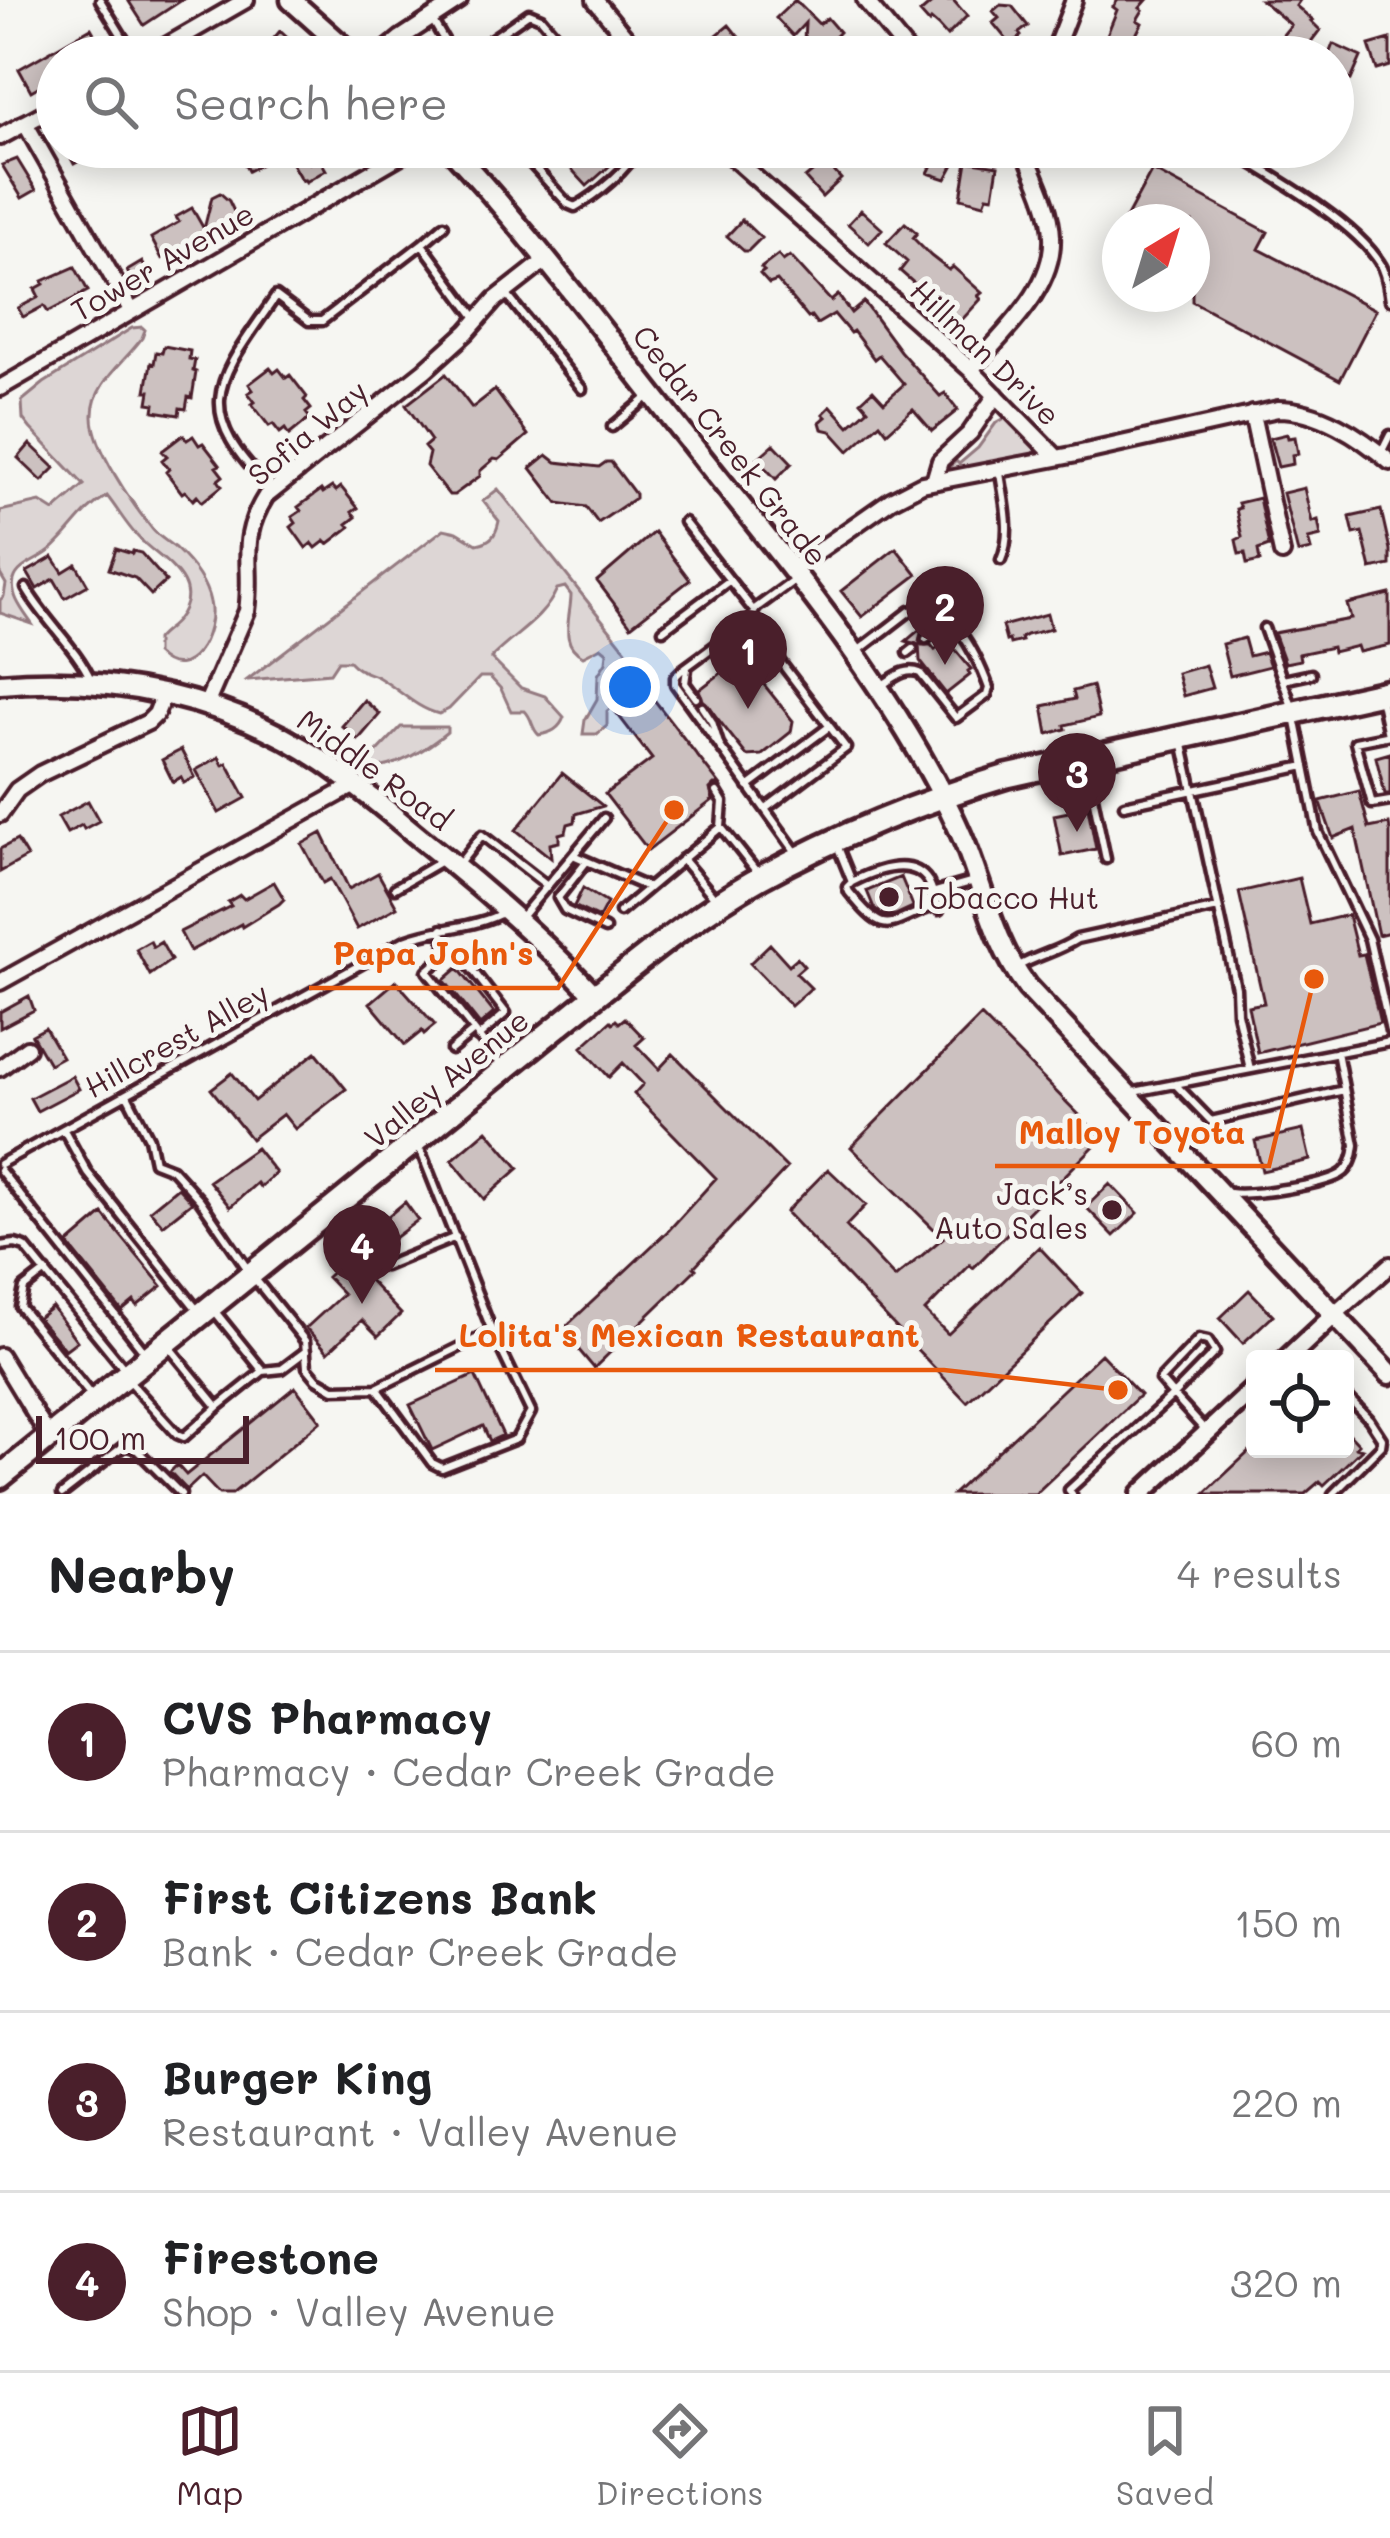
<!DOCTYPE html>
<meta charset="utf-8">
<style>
body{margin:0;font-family:Mali,sans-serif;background:#f2f2f2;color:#202124}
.controls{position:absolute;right:36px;bottom:36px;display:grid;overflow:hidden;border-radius:12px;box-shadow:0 6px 30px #0003}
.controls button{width:108px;height:108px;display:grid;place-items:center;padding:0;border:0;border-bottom:3px solid #e0e0e0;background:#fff;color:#202124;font:60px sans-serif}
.compass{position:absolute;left:1102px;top:204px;width:108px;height:108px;border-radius:50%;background:#fff;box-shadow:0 6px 30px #0003;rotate:38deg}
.scale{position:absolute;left:36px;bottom:30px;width:213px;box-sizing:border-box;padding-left:12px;border:6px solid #4a1f2b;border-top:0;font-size:33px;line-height:42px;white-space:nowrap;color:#4a1f2b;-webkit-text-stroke:9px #f6f6f2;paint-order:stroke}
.you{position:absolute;left:630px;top:687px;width:42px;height:42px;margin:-30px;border:9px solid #fff;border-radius:50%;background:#1a73e8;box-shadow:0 0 0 18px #1a73e833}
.badge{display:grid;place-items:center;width:78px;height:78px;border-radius:50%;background:#4a1f2b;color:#fff;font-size:39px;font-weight:700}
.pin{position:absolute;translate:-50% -99px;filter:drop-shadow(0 3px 6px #0008)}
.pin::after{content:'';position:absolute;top:63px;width:42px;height:36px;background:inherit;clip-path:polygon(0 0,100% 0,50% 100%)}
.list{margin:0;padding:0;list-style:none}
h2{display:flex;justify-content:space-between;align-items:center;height:156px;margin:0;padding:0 48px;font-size:51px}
h2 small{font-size:39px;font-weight:400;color:#757577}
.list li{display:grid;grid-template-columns:78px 1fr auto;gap:36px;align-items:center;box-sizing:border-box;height:180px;padding:0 48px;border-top:3px solid #e0e0e0}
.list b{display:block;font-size:45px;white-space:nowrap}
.list p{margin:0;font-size:39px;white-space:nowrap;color:#757577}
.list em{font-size:39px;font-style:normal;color:#757577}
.icon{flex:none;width:66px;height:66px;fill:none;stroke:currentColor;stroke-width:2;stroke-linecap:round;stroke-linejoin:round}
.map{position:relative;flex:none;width:1390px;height:1494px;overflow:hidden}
.search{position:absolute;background:#fff;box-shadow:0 6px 30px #0003;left:36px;right:36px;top:36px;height:132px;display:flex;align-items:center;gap:30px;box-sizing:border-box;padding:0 42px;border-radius:66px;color:#757577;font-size:45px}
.sheet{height:876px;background:#fff}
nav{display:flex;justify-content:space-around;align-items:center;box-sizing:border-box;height:168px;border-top:3px solid #e0e0e0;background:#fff;font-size:33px;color:#757577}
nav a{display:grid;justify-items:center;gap:6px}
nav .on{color:#4a1f2b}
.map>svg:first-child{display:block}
.green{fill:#ddd6d5;stroke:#947a80;stroke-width:3}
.building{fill:#ccc1c0;stroke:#4a1f2b;stroke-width:3}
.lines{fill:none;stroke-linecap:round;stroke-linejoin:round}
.service-casing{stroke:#4a1f2b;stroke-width:15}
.minor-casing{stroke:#4a1f2b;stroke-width:22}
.tertiary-casing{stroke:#4a1f2b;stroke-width:26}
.secondary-casing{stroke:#4a1f2b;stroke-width:27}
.primary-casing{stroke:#4a1f2b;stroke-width:30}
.service{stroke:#f6f6f2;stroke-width:6}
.minor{stroke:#f6f6f2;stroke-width:14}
.tertiary{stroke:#f6f6f2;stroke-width:16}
.secondary{stroke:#f6f6f2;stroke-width:18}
.primary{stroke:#f6f6f2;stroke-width:21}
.poi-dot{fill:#4a1f2b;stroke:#f6f6f2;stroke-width:4.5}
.labels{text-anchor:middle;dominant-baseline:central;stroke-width:10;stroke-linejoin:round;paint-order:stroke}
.street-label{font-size:30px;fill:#4a1f2b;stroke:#f6f6f2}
.poi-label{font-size:30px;fill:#4a1f2b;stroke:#f6f6f2;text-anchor:start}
.leader{fill:none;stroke:#e8590c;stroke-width:4.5}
.callout-dot{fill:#e8590c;stroke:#f6f6f2;stroke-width:4.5}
.callout-label{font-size:33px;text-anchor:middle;font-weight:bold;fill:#e8590c;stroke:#f6f6f2;stroke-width:10;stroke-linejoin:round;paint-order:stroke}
</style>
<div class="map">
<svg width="1390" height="1494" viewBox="0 0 1390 1494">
<rect width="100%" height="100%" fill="#f6f6f2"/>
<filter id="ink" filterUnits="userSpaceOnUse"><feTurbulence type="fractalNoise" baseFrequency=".00833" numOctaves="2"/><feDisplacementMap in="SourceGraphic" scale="24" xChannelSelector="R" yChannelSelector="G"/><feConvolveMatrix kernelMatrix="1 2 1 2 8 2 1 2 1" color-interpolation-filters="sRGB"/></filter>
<g filter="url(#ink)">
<path class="green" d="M142,327L145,330L142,338C125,362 93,383 93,415C92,447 133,505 153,530C159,537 168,542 175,548C190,562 206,581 210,602C217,632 189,688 156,654V640C162,632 172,627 177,620C206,584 164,562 143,542C129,530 119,511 107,496C81,511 73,531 51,550C40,560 18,565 14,580C10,596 24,612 32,624L0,613V600L4,596L6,584L0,574V511L40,502L54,511L84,485L30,428L23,419L22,401L44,383L132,328Z
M1004,415L1036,446L1034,454L1025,459L952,470L949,467L956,461L959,464L978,448L996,423L1005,418Z
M498,489L650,680L607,711V726L597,734H583L585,720L597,699L598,675L606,662L607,652L601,647L583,656C558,644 571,617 571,595L565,587L557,589C543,621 514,634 491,658L521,688L545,696L564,717C560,729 551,733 539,735C531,728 533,719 525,711H511L501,689L490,677H480L449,709L439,714C415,708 398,688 376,676C364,671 358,671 349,661H338L330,673L247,680L444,529L457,532L477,544C492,541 496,535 499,521L483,501Z
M401,727H447V732C428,748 393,771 367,768L377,752Z"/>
<path class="building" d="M128,0H182L144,25Z
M795,0L819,24L827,18L839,32L836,35L854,57H820L815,52L809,57H803L805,23L793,36L776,18Z
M935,0H953L967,16L947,36L938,26L931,20L929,23L920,13Z
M1118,0H1147L1140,8L1143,10L1137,20L1142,23L1125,57H1098L1117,10L1113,7Z
M1261,0H1300L1296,6L1313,20L1311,21L1320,30L1304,51L1297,47L1282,36L1291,25Z
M1000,5L1012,6L1028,26L1019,33L1021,36L1002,52L1004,57H964L1007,40L993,23L999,18L993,11Z
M729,25L755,57H690Z
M91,28L102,47L84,57H57V76L31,91L19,69Z
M280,31L295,45L285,57H258Z
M1390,39V66L1377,70L1369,45Z
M1333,44L1361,57L1351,80L1333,73V57H1328Z
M65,147H105L74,164Z
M258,147H269L275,157L248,171L240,156Z
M551,147H618L624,153L587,186Z
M928,147H942L958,157L946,179L928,173L931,167L920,162Z
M305,154L310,163L319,158L326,170L306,182L304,179L302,181L291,162Z
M17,159L36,190L22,198L2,165Z
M825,161L841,179L822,197L805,178Z
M967,161L998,166L993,197L987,196L984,204L961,198Z
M1152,170L1268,232L1259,249L1376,310L1340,380L1192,301V222H1124Z
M220,193L229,201L239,222L228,229L226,225L214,232L212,230L162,259L151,238L179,222L176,217L192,208L204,229L212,197Z
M861,210L882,229L869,243L848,224Z
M742,220L761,238L748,251H744L727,236Z
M905,223L917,233L913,238L931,256L949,270L953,267L982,293L978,296L981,299L959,323L900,271L907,262L886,243Z
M778,255L783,261L790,256L831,301L838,295L851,313L864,302L900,351L940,396L945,393L958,410L932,431L913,409L887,432L880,423L849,451L831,431L822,429L820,422L826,417L823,414L831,406L849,426L868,409L861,401L873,390L884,402L904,384L879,355L874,359L853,331L850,333L834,314L817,324L811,316L808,318L777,281L769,284L760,274L764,271L761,268Z
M142,262L150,276L135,284L127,271Z
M75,267L88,291L48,312L44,306L23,317L18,308L39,297L35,289L44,284L43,281Z
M164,346L190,351L189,359L195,360L193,371L196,372L192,398L188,397L186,409L180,408L179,415L154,411L155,404L148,403L150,391H146L151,363L154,364L156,352L162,353Z
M270,368L274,373L279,369L286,378L290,375L307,397L304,400L311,409L306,413L310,418L289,435L285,429L280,433L273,424L269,426L252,404L255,402L248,393L253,390L249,384Z
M446,374L472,408L495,390L528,435L499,460L494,459L480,471V476L454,495H449L426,466L429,453L424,447L431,441L406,405Z
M1287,434L1288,438L1295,437L1298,454L1292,455L1293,464L1278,467L1270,438Z
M183,435L187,440L193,436L199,445L203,443L220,465L216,467L223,476L218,480L222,486L202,502L197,496L193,500L185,491L182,493L166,472L169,469L162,460L167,456L162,451Z
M30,444L55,468L42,481L18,458Z
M774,444L792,463L776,479L757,459Z
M547,455L556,462L599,467L606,462H611L635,494V498L598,523L586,507L558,503L531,468Z
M332,487L336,491L341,487L358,508L352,512L356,517L347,524L350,527L328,544L325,541L316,548L312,543L306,548L291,527L296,523L292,517L301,511L298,507L321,490L323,493Z
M1304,488L1312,522L1318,520L1321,536L1308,539L1311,550L1298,553L1283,493Z
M1259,498L1269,546L1258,550L1260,561L1247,564L1245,553L1239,554L1236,540L1242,537L1236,509L1240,508L1238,503Z
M1381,510L1390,550V565L1371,569L1362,532L1354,534L1350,517Z
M654,532L690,580L631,626L597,581Z
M896,548L917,575L862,617L841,591Z
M116,549L132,554L133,551L141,553L166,581L151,595L135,578L109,569Z
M53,557L63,572L76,564L88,585L65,598L54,579L37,589L27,572Z
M1390,594V645L1359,652L1357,646L1333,652L1332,647L1299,654L1300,660L1285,663L1274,633L1351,619L1347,604Z
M1047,614L1051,629L1026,635L1021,638L1022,641L1010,644L1009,640L1006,641L1002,626Z
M919,630L921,633L919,641L922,645H931L935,650L947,640L971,669L968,671L970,675L946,694L920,661L919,645L906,641Z
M1244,638L1249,656L1265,652L1270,666L1230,676L1222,644Z
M742,657L793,721L791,732L762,755L747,756L703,700L699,690Z
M1205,665L1212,688L1183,696L1177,673Z
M1092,686L1099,717L1065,725L1066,729L1048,734L1043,706L1075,699L1073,691Z
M645,688L720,785H714L710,789L713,800L648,850L605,794L652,759L615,711Z
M364,700L380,714L358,740L342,726Z
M181,750L195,777L184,783L181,777L173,782L162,760Z
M1390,753V794H1385L1376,757Z
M219,757L223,765L227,763L246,798L219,813L196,770Z
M562,773L603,806L576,814L575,822L568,824L566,832L559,834V842L550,844L551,858L516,830Z
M1359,791L1369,828L1389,824L1390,830V932L1378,935L1355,829L1333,838L1320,801Z
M88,801L99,821L84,829L82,825L67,833L58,817Z
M1088,808L1096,849L1062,856L1054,815Z
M322,833L349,889L378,873L397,907L357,929L330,879L323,883L302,844Z
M17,840L27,857L0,872V849Z
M901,877L913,906L919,904L895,915H883L874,908L867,891Z
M1299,878L1310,924L1348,915L1358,955L1364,954L1380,1023L1258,1053L1248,1006L1264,1003L1239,892Z
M274,882L284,899L279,904L242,927L241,924L190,951L180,932L231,906L228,902L240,895L244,899Z
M583,888L607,903L599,918L574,906Z
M150,941L153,947L161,942L171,960L150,975L136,949Z
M770,944L789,965L797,958L804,966L796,973L811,988L791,1006L750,963Z
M458,968L494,1013L480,1025L444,980Z
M396,981L435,1025L424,1034L422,1031L405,1045L370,1003Z
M29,996L34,1010L0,1028V1012Z
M981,1016L1102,1138L973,1268L970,1265L925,1311L948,1334L1039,1247L1082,1293L967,1402L786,1212L828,1169L866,1205L846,1226L895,1278L943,1238L851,1147Z
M625,1018L644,1038L636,1045L659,1069L673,1054L787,1168L694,1267L696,1269L594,1368L562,1330L669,1230L716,1178L634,1094L643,1084L623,1063L609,1077L582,1047L611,1021L613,1023L616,1020L619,1023Z
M45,1028L62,1057L49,1064L32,1035Z
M316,1052L346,1089L295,1129L283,1114L251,1139L211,1089L232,1073L254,1101Z
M72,1076L79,1089L37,1111L30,1098Z
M487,1130L519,1168L484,1199L452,1160Z
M1303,1130L1310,1160L1262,1171L1255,1141Z
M256,1148L276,1173L260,1187L257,1183L230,1207L209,1181Z
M1110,1184L1138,1213L1114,1236L1086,1207Z
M178,1187L192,1202L163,1225L150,1210Z
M405,1202L418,1220L381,1248L369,1232Z
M103,1214L162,1286L137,1306L134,1301L122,1311L68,1244Z
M348,1258L401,1314L378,1336L362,1320L328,1352L306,1328L343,1294L327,1277Z
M1249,1290L1273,1315L1243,1343L1220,1318Z
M52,1307L77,1341L65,1350L38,1318Z
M1101,1354L1140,1395L1035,1494H953Z
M475,1375L503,1435L490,1441L483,1426L432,1450L410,1405Z
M295,1387L321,1421L232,1494H219L202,1476L187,1490L170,1472L177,1465L186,1475Z
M1345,1429L1359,1444L1356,1447L1362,1449L1324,1485L1320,1481L1305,1494H1204L1252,1449H1345Z"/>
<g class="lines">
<g class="service-casing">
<path id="service" d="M100,0L135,57
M433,21L454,57
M466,57L529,13L541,18L574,57
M516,147L568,204L575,207C597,195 628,170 639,147
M1225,147C1269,174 1353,220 1380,263C1387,273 1388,288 1390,300
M422,244L444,225
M507,295L582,389
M612,427L649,396
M1381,453L1390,435
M1000,473C1004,501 1013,533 1001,560
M272,490C187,407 219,379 276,296L309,321H322L422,244L477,319
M684,522L754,611
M26,588C44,620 77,648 91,680
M751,619L682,670L675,677V684L798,855
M1264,628L1294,712L1318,832L1369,939L1390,1031
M663,630L730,580
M926,639L941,628L954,630
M858,651L910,611C950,595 978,658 989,688L987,695L956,718L920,673C905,667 894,678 882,685
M908,653L913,649
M687,669L685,683L696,698
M1283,680L1311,674
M1380,697L1388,735
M702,707L712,722L720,747
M1390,735L1355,742L1372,804L1390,801
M1183,745L1236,988L1237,1013L1250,1069
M1086,763L1106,859
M748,787L830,726
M717,792L723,802L721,827
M1124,805L1305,766
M765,809L846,748L756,630L751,619L756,608L793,581
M837,845L852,882L847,887L849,892C889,941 885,923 937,905
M573,855L647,887
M682,859L714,897
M587,861L558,898L565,910L605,929
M459,864L482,835L546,885
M852,882C872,872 911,855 928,881C933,889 935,901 939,910
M395,888L443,860
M932,893L974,881
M620,912L721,827L756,871
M522,916L604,818
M442,929L447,954L427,971L502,1066
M447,954H460L506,1013L478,1037
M1017,967C1038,955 1057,952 1077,939L1218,908
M451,1050L474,1031
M1175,1084L1211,1121L1344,1090
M1134,1092L1390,1042
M127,1095L149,1138L154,1162L172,1169L200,1200L251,1274L305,1341L307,1367L317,1379L334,1389L377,1388L492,1331
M64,1130L87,1172L199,1312
M0,1164L405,940C438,927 474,929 506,911
M0,1170L147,1355
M1229,1193C1250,1196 1328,1185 1344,1172C1352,1165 1354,1155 1355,1145L1337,1052
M341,1207L385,1266L456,1237
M0,1246L15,1244L25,1247L126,1371
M46,1271L24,1288L20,1307L93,1398
M213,1309L263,1371
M1199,1339L1208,1341L1215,1352L1173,1395L1160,1380Z
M170,1348L218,1407L263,1371L282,1369L306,1351
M127,1379L177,1434L184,1437L218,1407
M377,1388L432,1463L442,1468L516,1439L531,1412L492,1331L418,1144
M62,1494L125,1445L136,1449L181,1494
M1072,1494L1069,1490L1173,1395L1205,1430
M1333,1494L1381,1446L1382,1439L1369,1419L1345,1394"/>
</g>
<g class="minor-casing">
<path id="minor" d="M595,0L642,57
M865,0L912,57
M147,57L246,0
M378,57L401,38L459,0
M1052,57L1074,0
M25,123L131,310
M0,137L57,106
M721,147L971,370L1056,457
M971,370C1002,333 1055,289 1052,236C1051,206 1034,175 1023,147
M0,388L415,147
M1252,414L1282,553
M934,481L940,461L970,433L996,395
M791,570L891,500L922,484L1072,455L1278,409C1318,409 1360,436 1390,462
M206,705L247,611C254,564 237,542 266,496L425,370L467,332L495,300L546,260
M0,814L17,790L40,774L148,722L156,714L164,694
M0,982L355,785
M0,1068L27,1048
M1334,1315L1390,1265
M0,1356L49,1437"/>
</g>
<g class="tertiary-casing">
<path id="tertiary" d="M1287,1359L1334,1315
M1141,1494L1255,1388"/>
</g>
<g class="secondary-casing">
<path id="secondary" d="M291,0L355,57
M449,147C536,240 611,343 690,442C761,532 837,620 898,718C923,758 948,802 966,846C985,895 995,944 1027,987L1390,1374
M0,684C112,674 230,698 324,762C359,786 392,815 425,842C485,890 542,939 595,996"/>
</g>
<g class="primary-casing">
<path id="primary" d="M0,1477L595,996C648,954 701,911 760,878C837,836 922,801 1007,776L1390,691"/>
</g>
<use href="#service" class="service"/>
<use href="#minor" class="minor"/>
<use href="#tertiary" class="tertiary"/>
<use href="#secondary" class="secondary"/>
<use href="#primary" class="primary"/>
</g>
</g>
<g class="poi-dot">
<circle cx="889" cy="897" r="12"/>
<circle cx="1112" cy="1210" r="12"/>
</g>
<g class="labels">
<g class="street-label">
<text transform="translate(162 261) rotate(-30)">Tower Avenue</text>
<text transform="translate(986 352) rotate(44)">Hillman Drive</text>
<text transform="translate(307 432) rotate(-40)">Sofia Way</text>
<text transform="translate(731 445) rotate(52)">Cedar Creek Grade</text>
<text transform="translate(375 769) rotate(36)">Middle Road</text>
<text transform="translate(176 1039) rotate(-29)">Hillcrest Alley</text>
<text transform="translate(446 1078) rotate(-39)">Valley Avenue</text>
</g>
<g class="poi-label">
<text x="913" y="897">Tobacco Hut</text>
<text x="1088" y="1193" text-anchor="end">Jack’s<tspan x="1088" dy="34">Auto Sales</tspan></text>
</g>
</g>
<path class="leader" d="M674 810L558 988H309M1314 979L1269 1166H995M1118 1390L944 1370H435"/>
<g class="callout-dot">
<circle cx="674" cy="810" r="12"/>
<circle cx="1314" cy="979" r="12"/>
<circle cx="1118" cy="1390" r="12"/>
</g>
<g class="callout-label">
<text x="433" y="965">Papa John's</text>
<text x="1132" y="1144">Malloy Toyota</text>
<text x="689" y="1347">Lolita's Mexican Restaurant</text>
</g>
</svg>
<div class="controls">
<button><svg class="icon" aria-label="locate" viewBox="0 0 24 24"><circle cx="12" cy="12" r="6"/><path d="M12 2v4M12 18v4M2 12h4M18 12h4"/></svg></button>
</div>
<svg class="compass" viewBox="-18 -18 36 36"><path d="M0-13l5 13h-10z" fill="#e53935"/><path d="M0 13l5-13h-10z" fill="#757577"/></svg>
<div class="scale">100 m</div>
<div class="you"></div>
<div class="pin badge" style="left:748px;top:709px">1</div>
<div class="pin badge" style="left:945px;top:665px">2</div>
<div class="pin badge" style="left:1077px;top:832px">3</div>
<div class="pin badge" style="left:362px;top:1304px">4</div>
<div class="search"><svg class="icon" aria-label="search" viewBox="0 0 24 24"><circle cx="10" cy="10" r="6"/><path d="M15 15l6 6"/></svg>Search here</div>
</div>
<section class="sheet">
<h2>Nearby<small>4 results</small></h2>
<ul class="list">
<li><span class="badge">1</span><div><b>CVS Pharmacy</b><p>Pharmacy · Cedar Creek Grade</p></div><em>60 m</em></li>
<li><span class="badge">2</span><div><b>First Citizens Bank</b><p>Bank · Cedar Creek Grade</p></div><em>150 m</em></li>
<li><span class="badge">3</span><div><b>Burger King</b><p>Restaurant · Valley Avenue</p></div><em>220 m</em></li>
<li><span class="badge">4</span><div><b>Firestone</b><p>Shop · Valley Avenue</p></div><em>320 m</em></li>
</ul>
</section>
<nav>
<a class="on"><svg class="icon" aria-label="map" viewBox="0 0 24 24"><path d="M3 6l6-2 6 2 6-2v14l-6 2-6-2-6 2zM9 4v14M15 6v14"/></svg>Map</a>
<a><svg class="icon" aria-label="directions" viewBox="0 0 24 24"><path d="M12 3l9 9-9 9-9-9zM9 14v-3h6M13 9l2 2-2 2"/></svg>Directions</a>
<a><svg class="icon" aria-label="saved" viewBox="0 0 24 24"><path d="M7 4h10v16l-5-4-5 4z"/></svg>Saved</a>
</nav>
